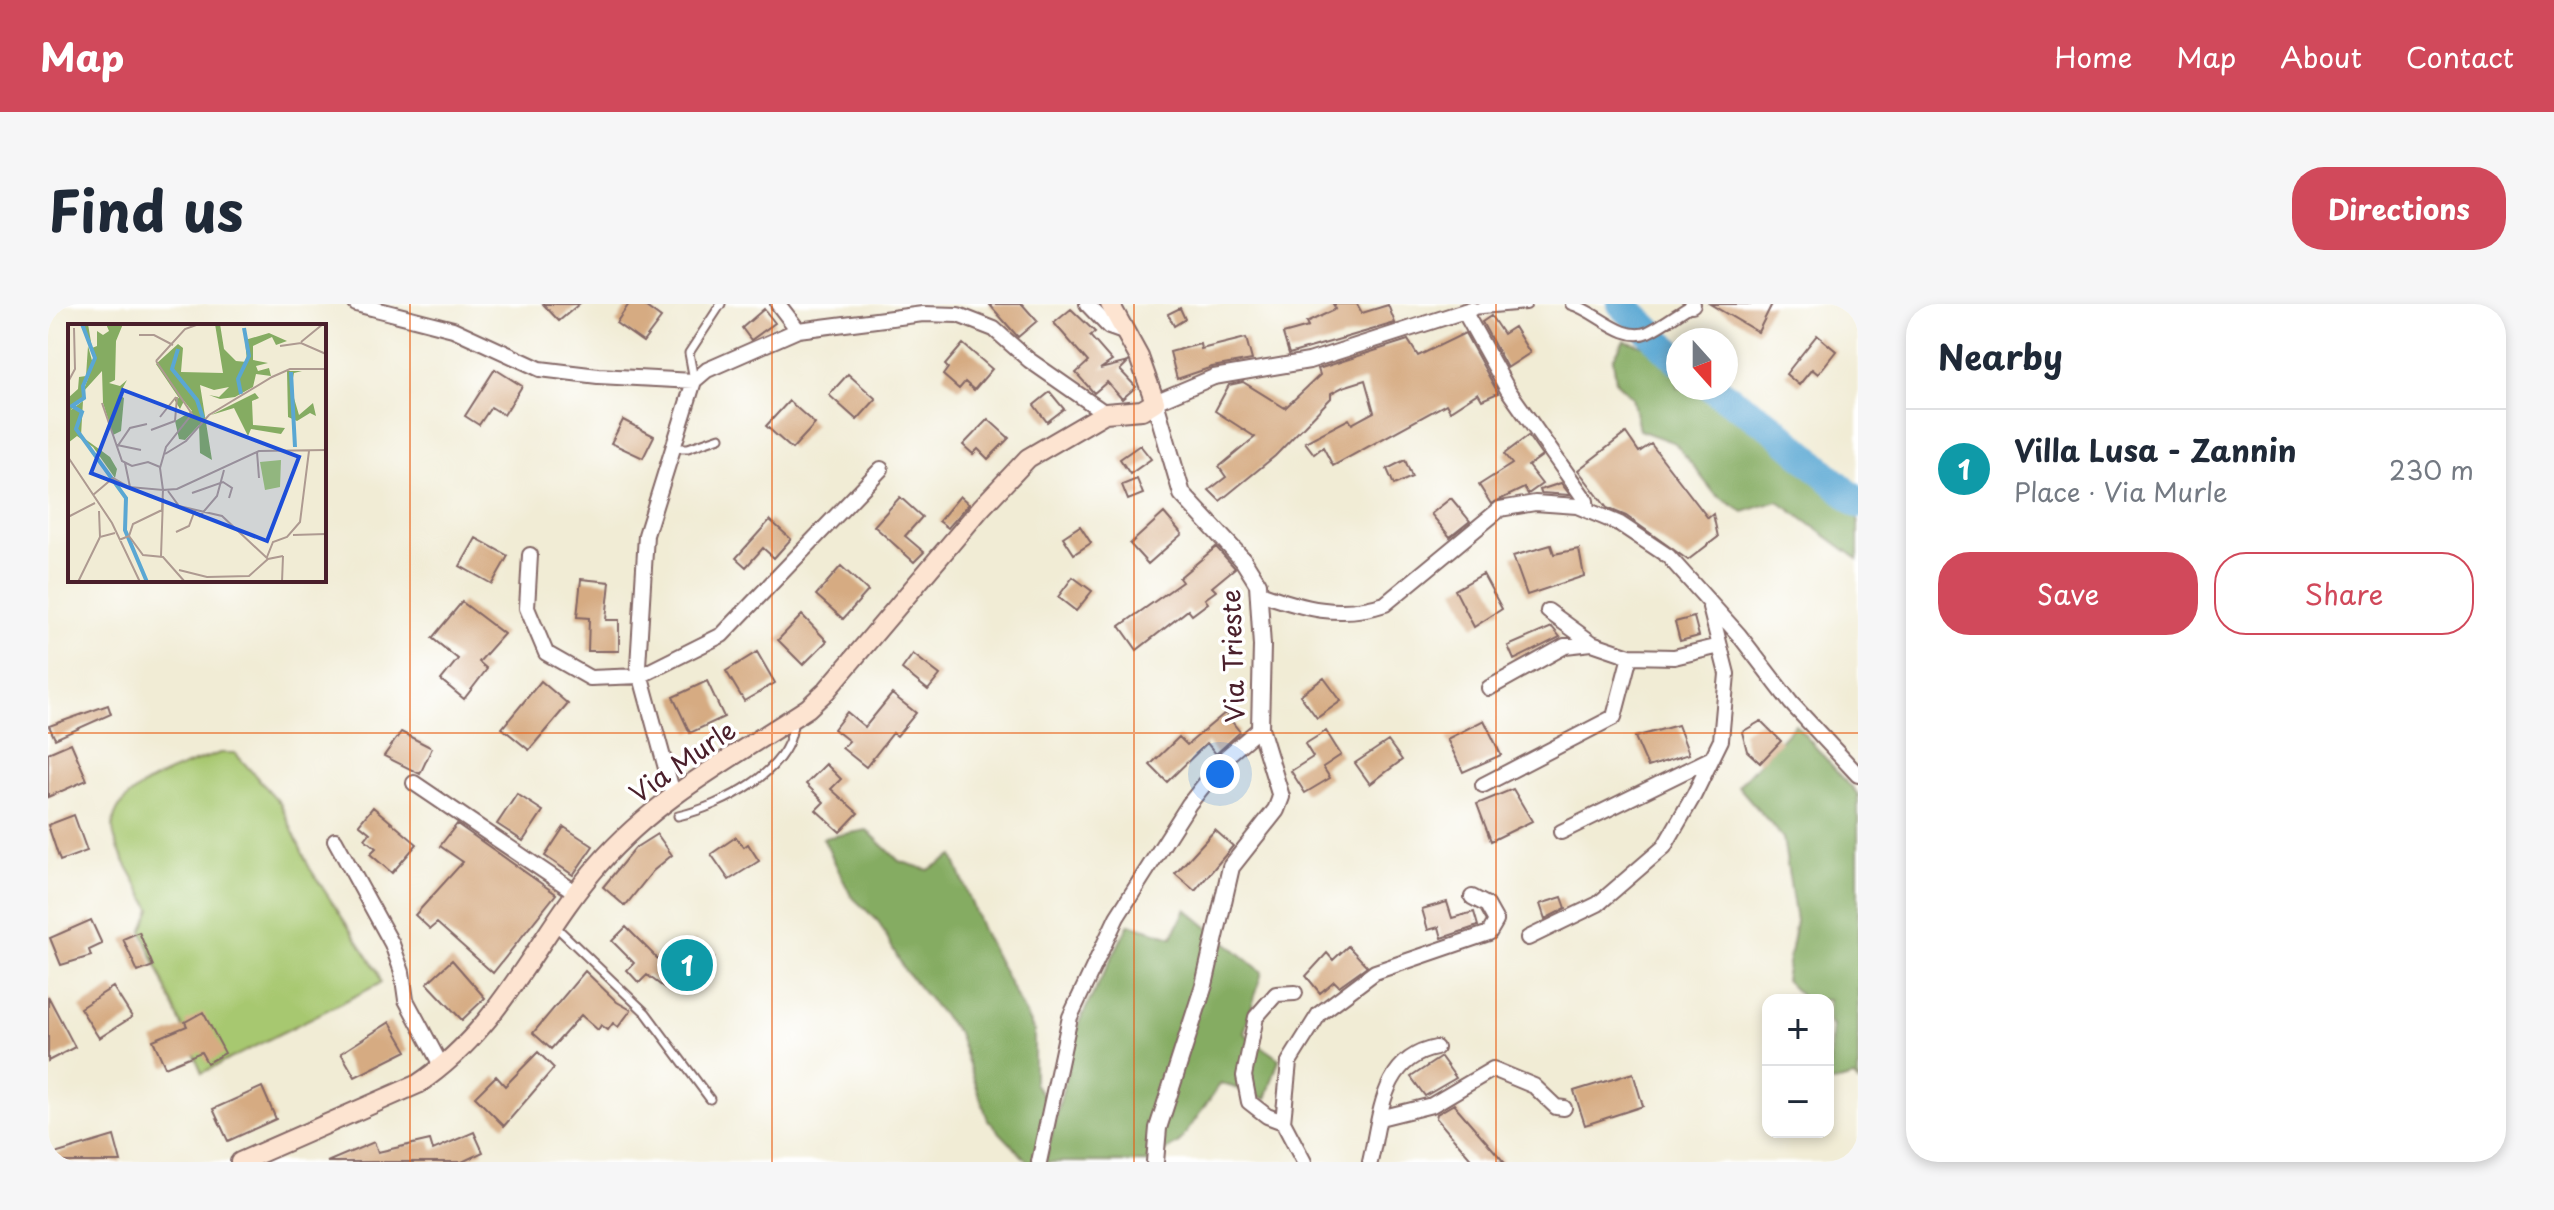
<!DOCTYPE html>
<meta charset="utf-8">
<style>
body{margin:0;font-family:"Playpen Sans",sans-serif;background:#f6f6f7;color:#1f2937}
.controls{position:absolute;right:24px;bottom:24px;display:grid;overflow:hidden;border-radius:16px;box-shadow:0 4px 12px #0003}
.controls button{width:72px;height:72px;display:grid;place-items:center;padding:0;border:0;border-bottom:2px solid #e0e1e3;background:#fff;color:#1f2937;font:40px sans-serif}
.compass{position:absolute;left:1618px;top:24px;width:72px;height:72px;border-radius:50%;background:#fff;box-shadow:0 4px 12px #0003;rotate:159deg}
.you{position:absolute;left:1172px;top:470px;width:28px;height:28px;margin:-20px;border:6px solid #fff;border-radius:50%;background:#1a73e8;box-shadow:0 0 0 12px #1a73e833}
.badge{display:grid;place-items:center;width:52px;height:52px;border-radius:50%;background:#d1495b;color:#fff;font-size:26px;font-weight:700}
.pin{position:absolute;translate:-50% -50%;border:4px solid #fff;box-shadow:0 2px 8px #0006}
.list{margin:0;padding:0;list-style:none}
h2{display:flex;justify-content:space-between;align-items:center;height:104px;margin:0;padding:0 32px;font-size:34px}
h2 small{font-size:26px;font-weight:400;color:#747a83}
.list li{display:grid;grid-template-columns:52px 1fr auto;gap:24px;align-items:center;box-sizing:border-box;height:120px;padding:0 32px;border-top:2px solid #e0e1e3}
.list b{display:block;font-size:30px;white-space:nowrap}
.list p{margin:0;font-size:26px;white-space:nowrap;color:#747a83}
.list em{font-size:26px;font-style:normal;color:#747a83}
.actions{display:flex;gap:16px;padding:24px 32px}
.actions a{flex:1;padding:18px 0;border:2px solid #d1495b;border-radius:32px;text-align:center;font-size:28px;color:#d1495b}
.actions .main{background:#d1495b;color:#fff}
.map{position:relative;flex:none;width:1810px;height:858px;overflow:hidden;border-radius:32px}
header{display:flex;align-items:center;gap:48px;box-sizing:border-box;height:112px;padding:0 40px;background:#d1495b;color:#fff}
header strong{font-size:38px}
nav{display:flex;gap:44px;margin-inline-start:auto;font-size:28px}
.intro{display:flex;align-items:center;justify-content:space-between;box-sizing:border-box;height:192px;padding:0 48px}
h1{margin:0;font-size:56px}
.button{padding:20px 36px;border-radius:32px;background:#d1495b;color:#fff;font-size:28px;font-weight:700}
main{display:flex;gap:48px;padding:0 48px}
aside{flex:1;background:#fff;border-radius:32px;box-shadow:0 4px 12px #0003}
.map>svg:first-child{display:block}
.green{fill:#a7c870;stroke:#78744e;stroke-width:2}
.forest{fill:#85ac62;stroke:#686646;stroke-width:2}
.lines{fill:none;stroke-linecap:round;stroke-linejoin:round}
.river{stroke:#5aa7d3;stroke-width:30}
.building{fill:#d6ab82}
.service-casing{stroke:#846766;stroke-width:11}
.pedestrian-casing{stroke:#846766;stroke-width:14}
.minor-casing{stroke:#846766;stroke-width:18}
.tertiary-casing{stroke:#846766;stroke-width:20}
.secondary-casing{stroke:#846766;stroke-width:22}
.service{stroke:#fff;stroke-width:7}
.pedestrian{stroke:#fff;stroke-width:10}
.minor{stroke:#fff;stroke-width:14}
.tertiary{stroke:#fff;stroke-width:16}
.secondary{stroke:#fde4d1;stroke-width:18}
.grid{fill:none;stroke:#e8590c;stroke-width:2;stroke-opacity:0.55}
.labels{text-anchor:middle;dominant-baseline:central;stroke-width:7;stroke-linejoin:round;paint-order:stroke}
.street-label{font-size:26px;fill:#4a1f2b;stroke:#fff}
.inset-river{fill:none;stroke:#5aa7d3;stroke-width:4}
.inset-road{fill:none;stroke:#ae9a91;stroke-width:2}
.view{fill:#1d4ed8;fill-opacity:0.15;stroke:#1d4ed8;stroke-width:4}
.inset-edge{fill:none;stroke:#4a1f2b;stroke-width:4}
</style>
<header>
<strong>Map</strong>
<nav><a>Home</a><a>Map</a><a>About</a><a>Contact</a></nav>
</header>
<div class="intro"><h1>Find us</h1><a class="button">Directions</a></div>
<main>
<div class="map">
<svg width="1810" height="858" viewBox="0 0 1810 858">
<rect width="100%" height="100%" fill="#fff"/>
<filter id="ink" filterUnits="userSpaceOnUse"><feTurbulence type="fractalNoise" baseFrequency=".0125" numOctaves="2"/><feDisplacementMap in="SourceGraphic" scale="16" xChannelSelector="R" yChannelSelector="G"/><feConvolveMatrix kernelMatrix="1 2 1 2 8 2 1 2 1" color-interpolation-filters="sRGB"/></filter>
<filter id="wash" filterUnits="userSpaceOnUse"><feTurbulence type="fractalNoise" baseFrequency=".006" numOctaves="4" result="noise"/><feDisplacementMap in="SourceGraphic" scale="32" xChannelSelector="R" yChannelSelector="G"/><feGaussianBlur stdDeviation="1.8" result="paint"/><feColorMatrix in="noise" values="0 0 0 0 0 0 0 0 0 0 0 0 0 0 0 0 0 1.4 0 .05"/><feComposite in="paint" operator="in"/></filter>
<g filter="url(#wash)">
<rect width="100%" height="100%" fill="#f1ecd5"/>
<path class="green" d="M172,449H187L232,499L261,563L330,668L333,679L154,769L94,628L103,605C92,582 72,556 66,531C55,485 139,461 172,449Z"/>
<path class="forest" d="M1616,35L1630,51V84H1678L1722,115L1810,192V255L1730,197L1695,208L1667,190L1627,139L1591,126L1584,93L1568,78L1565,55L1576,36L1594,41Z
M1747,420L1810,491V778L1806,773L1780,780L1784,722L1780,718V696H1757L1737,676L1748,617L1735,534L1690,482Z
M819,526L851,557L880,566L905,552L934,626L986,727V779L999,797L986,858H980L940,816L910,729L857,667L830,617L803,592L775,534Z
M1138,605L1214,668L1196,729L1231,755L1218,795L1173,779L1131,839L1104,855V858H997L1032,716L1081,620L1124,633Z"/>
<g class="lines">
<path class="river" d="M1574,0L1630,56
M1665,84L1725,124L1810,199"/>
</g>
<g id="blocks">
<path class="building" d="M495,0H531L511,17Z
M581,0H594L613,14L595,38L568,19Z
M941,0H974L989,17L970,33Z
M1285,0H1309L1314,9L1340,1L1347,19L1241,50L1235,30L1260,23L1258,19L1288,5Z
M1662,0H1724L1710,28Z
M1132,4L1137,15L1126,22L1120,10Z
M716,5L727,19L703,36L694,24Z
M1023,5L1047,28L1042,32L1064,57L1052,65L1080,58L1072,66L1088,83L1074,95L1059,78L1046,89L1028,69L1040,58L1006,19Z
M1443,12L1455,30L1466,23L1482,49L1459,64L1434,18Z
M1417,29L1450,89L1434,96L1430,89L1402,107L1398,100L1285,162L1275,143L1266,150L1257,138L1301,115L1304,120L1326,108L1317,76L1295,83L1283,89V94L1227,152L1172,197L1161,186L1178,173L1171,163L1207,133L1167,107L1181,81L1195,78L1237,104L1272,71L1270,65L1360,36L1370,52Z
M1769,31L1788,47L1770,70L1764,65L1751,81L1738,70Z
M1198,34L1204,56L1164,63L1129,75L1122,48L1152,40L1153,45Z
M915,40L944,65L926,86L917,78L911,85L895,71L900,64L897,61Z
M447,65L474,82L456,111L443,103L431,121L417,112Z
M800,70L828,95L809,116L781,91Z
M1002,88L1016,105L999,118L986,101Z
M741,97L767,120L744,145L718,122Z
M940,115L961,134L940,155L930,145L925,150L915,141Z
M575,116L606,132L595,154L563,139Z
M1578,129L1591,148L1603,140L1660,214L1665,210L1670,233L1640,256L1578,212L1559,204L1530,166Z
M1480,132L1494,152L1480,162L1494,180L1480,190L1476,184L1443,200L1431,181L1464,160L1456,150Z
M1092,141L1103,155L1082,170L1072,155Z
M1357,156L1364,173L1346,181L1339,165Z
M1089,175L1095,190L1080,196L1074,181Z
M1513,179L1522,191L1493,189L1492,186Z
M912,192L921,200L900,224L891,217Z
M852,193L874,213L857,232L876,248L866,258L826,222Z
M1403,194L1422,217L1402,233L1383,210Z
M1116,209L1134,230L1100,260L1082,240Z
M722,216L743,235L726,254L715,244L698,263L688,254Z
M1032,222L1043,239L1026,250L1015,233Z
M428,234L460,252L444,280L412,262Z
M1503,241L1506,250L1531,245L1536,272L1479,291L1465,252Z
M1168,243L1187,264L1164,283L1168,287L1157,295L1160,299L1144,311L1140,306L1089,346L1072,322L1134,278L1131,274Z
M793,262L820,287L795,315L768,291Z
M1435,270L1454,305L1426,323L1407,286Z
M1025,273L1044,287L1028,307L1010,293Z
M533,275L562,278L558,316H571V347H540L541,314L529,313Z
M414,298L456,330L431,358L439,365L416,395L393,376L410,355L384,334Z
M754,311L779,337L755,361L730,336Z
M1646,313L1651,332L1632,337L1627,318Z
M1504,323L1512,333L1466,356L1460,342Z
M709,348L727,379L696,397L678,367Z
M865,350L892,371L880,386L854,365Z
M1276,374L1293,397L1269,414L1252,391Z
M493,377L520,400L481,446L454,424Z
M659,377L676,413L642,429L625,393Z
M844,390L868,409L849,432L845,429L818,463L794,444L801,437L786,425L799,408L817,423Z
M60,401L63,410L7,435L1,422Z
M1177,409L1192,428L1168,450L1159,439L1119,478L1102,461L1131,433L1139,441Z
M1436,416L1453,451L1415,468L1399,435Z
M1713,417L1733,437L1712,459L1699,447L1694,428Z
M1630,421L1641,450L1600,463L1587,433Z
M1278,427L1293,451L1275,463L1282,474L1257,489L1243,467L1265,453L1257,440Z
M353,428L384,444L372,470L336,452Z
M1340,437L1354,456L1322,480L1307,459Z
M23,439L39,476L0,493V449Z
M778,460L793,475L783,485L810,509L792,528L768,506L776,498L758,480Z
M1465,485L1484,517L1443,537L1429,500Z
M469,490L495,507L475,537L449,520Z
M325,503L369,540L344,569L322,550L328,544L317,535L322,529L311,520Z
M26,511L39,547L12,557L0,521Z
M409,520L508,590L445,669L389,619L382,625L367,611L415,558L392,542Z
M516,523L545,542L525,571L497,552Z
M1167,526L1185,542L1147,587L1127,570Z
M609,530L624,551L605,567L577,602L555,583L587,544Z
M688,533L696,543L700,540L711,557L681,576L663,550Z
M1514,593L1518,604L1497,615L1492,600Z
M1399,598L1404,614L1426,608L1430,622L1394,634L1391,623L1380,626L1374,605Z
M43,616L54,640L41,646L43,652L13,661L2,634Z
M578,623L618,663L647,636L666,654L632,688L627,682L622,688L599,671L591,679L579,666L586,659L564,637Z
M91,628L105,662L90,668L75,635Z
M1300,642L1319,662L1291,682L1286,677L1272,689L1258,672L1279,649L1285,656Z
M404,656L437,694L414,716L379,679Z
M537,667L569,698L583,706L570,723L565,719L560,726L553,721L550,726L533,711L503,745L485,729Z
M65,683L84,713L51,734L32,704Z
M0,692L27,743L0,757Z
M155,708L177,749L159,759L153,748L117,763L105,736L139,722L137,718Z
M342,718L359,747L307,773L293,749Z
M490,748L506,764L456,822L427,793L448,772L457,782Z
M1393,753L1408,774L1377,792L1363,773Z
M1585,769L1595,802L1537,821L1526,787Z
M214,783L228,815L180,837L165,805Z
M1406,800L1410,805L1456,858H1426L1388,814L1389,810Z
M426,828L435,848L414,858H279L326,838L330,848L382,836L385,846Z
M66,832L73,858H0V852Z"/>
</g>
</g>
<g filter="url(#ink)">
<use href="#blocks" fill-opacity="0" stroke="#846766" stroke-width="2"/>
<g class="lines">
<g class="service-casing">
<path id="service" d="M646,76L641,49L673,0
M625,144H640L672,133
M630,512C673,502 746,467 745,416
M507,622L598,709L662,795"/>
</g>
<g class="pedestrian-casing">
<path id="pedestrian" d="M1523,0C1547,6 1575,39 1600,28C1615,21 1630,9 1644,1
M1423,5L1478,0"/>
</g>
<g class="minor-casing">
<path id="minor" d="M308,0L405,25L492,65L550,72L646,77L659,66L750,26L875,10L910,11L946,25L981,56L1057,109
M730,0L750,26
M1039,0L1061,23L1078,29
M1644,1L1645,0
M1416,7L1460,86L1538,197L1539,206
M1107,98L1166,73L1261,57L1423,5
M482,251L479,304L498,349L542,374L592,372L674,331L833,165
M1212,289C1254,304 1292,315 1337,300L1452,205L1487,199L1529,202L1572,220L1620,252L1691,331L1743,399L1810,471
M1500,307L1544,339
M1441,384L1517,342L1544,339L1582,352L1626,353L1672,342
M366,479L527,588
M1435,481L1566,413L1582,352
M625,490L590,362L598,231L646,77
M1513,528L1664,454
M287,536L344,640L354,668L358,696L394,763
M1480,634L1550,600L1616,543L1646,491L1673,436L1679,370L1662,303
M1332,814L1384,801L1445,765L1486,782L1508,803L1516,804
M1235,818L1219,812L1201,798L1196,772L1208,713L1228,690L1247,689
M991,858L1022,713L1069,613L1141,500L1179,452L1212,424
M1256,858L1235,818L1241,758L1271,710L1327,668L1441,629L1448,617L1439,601L1424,593
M1322,858C1333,812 1333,754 1388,744"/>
</g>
<g class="tertiary-casing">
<path id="tertiary" d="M1107,858L1110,824L1156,681L1183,563L1228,506L1233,493L1212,424L1214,342L1210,280L1195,256L1134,190L1107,98"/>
</g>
<g class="secondary-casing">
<path id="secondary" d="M192,858L370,780C455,723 487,634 551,560C609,493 687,452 760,404L778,387L933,204L980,154L1057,109L1094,106L1107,98L1091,53L1062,0"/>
</g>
<use href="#service" class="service"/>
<use href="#pedestrian" class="pedestrian"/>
<use href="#minor" class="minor"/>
<use href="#tertiary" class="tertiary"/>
<use href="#secondary" class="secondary"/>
</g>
</g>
<path class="grid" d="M362,0V858M724,0V858M1086,0V858M1448,0V858M0,429H1810"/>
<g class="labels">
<g class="street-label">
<text transform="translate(1184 352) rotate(-92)">Via Trieste</text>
<text transform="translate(634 457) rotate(-35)">Via Murle</text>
</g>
</g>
<g transform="translate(20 20)">
<rect width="258" height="258" fill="#f1ecd5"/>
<path d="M213,136L212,163L197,166L192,138Z" fill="#a7c870"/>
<path d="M13,0H20L24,24L29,22V7L35,11L41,7L38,0H55L48,17L47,56L41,59L52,62L59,56L51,71L56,74L53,107L45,111L35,79L34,47L15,68L27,35ZM147,0H152L156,25L168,37L179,38L177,16L201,9L219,17L208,21L204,13L185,22V36L200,39L188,42L190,47L201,44L203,52L188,50L185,63L167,73L152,75L141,71L151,73L161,63L146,66L132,61L144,136L132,129L131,101L117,116L111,115L107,97L124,87L116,77L112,85L106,75L111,74L88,40L110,20L115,24L113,48L155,49ZM20,22L25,40L14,64V76L8,78L3,86L15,77L13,112L42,133L49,145L47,154L25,123L9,112L0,119V74L10,65L11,53L18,52ZM219,47H234L226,49L223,64L231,91L245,79L248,92L242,89L229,97L220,93ZM187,69L191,74L184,77L185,101L217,104L213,110L183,105L180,112L166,84L143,91Z" fill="#85ac62"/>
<path class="inset-river" d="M14,0L27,34L15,62L16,74L4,82L14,88L8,105L58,174L57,206L79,258M110,25L104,45L129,76L135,94M223,48L227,123M173,70L170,55L181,32L176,4"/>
<path class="inset-road" d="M71,11H86L105,21M233,18L255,0M212,22L233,19L258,30M88,37L117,5L131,0M0,58L7,45L6,4M34,79L54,137L64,142L80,138L92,143M92,93L108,73M83,106L107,97L109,73M49,121L73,126M49,123L62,104L79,100M189,128L191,154M97,130L118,117L141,91L204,53L222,45H258M0,133L44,199L72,258M57,139L62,163M100,167L111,182L154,192L200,235M124,169L155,158L164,164L161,174M25,171L45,154L61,163L95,166L92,144L98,123L124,90L88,37M31,187L32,213L47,209M0,193L27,179M131,193L149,172L156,146M108,208L121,202L127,186M225,211L258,210M61,212L75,231L95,233L117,258M51,216L61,212L65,200L94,186L95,166L109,165L191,127L258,126M93,232L95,174M199,233L205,218L219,213L232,198L241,127M111,246L139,253L181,252L200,235L215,232M10,258L32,213M214,258L215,232"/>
<path class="view" d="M55,66L231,133L199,217L23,149Z"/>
<rect width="258" height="258" class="inset-edge"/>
</g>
</svg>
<div class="controls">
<button>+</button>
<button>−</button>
</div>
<svg class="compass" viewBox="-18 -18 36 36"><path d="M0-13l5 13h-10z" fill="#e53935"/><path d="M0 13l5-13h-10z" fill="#747a83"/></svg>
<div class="you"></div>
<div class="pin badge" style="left:639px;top:661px;background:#0f9aa8">1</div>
</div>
<aside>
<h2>Nearby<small></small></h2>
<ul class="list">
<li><span class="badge" style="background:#0f9aa8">1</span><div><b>Villa Lusa - Zannin</b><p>Place · Via Murle</p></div><em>230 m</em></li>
</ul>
<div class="actions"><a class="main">Save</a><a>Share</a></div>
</aside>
</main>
